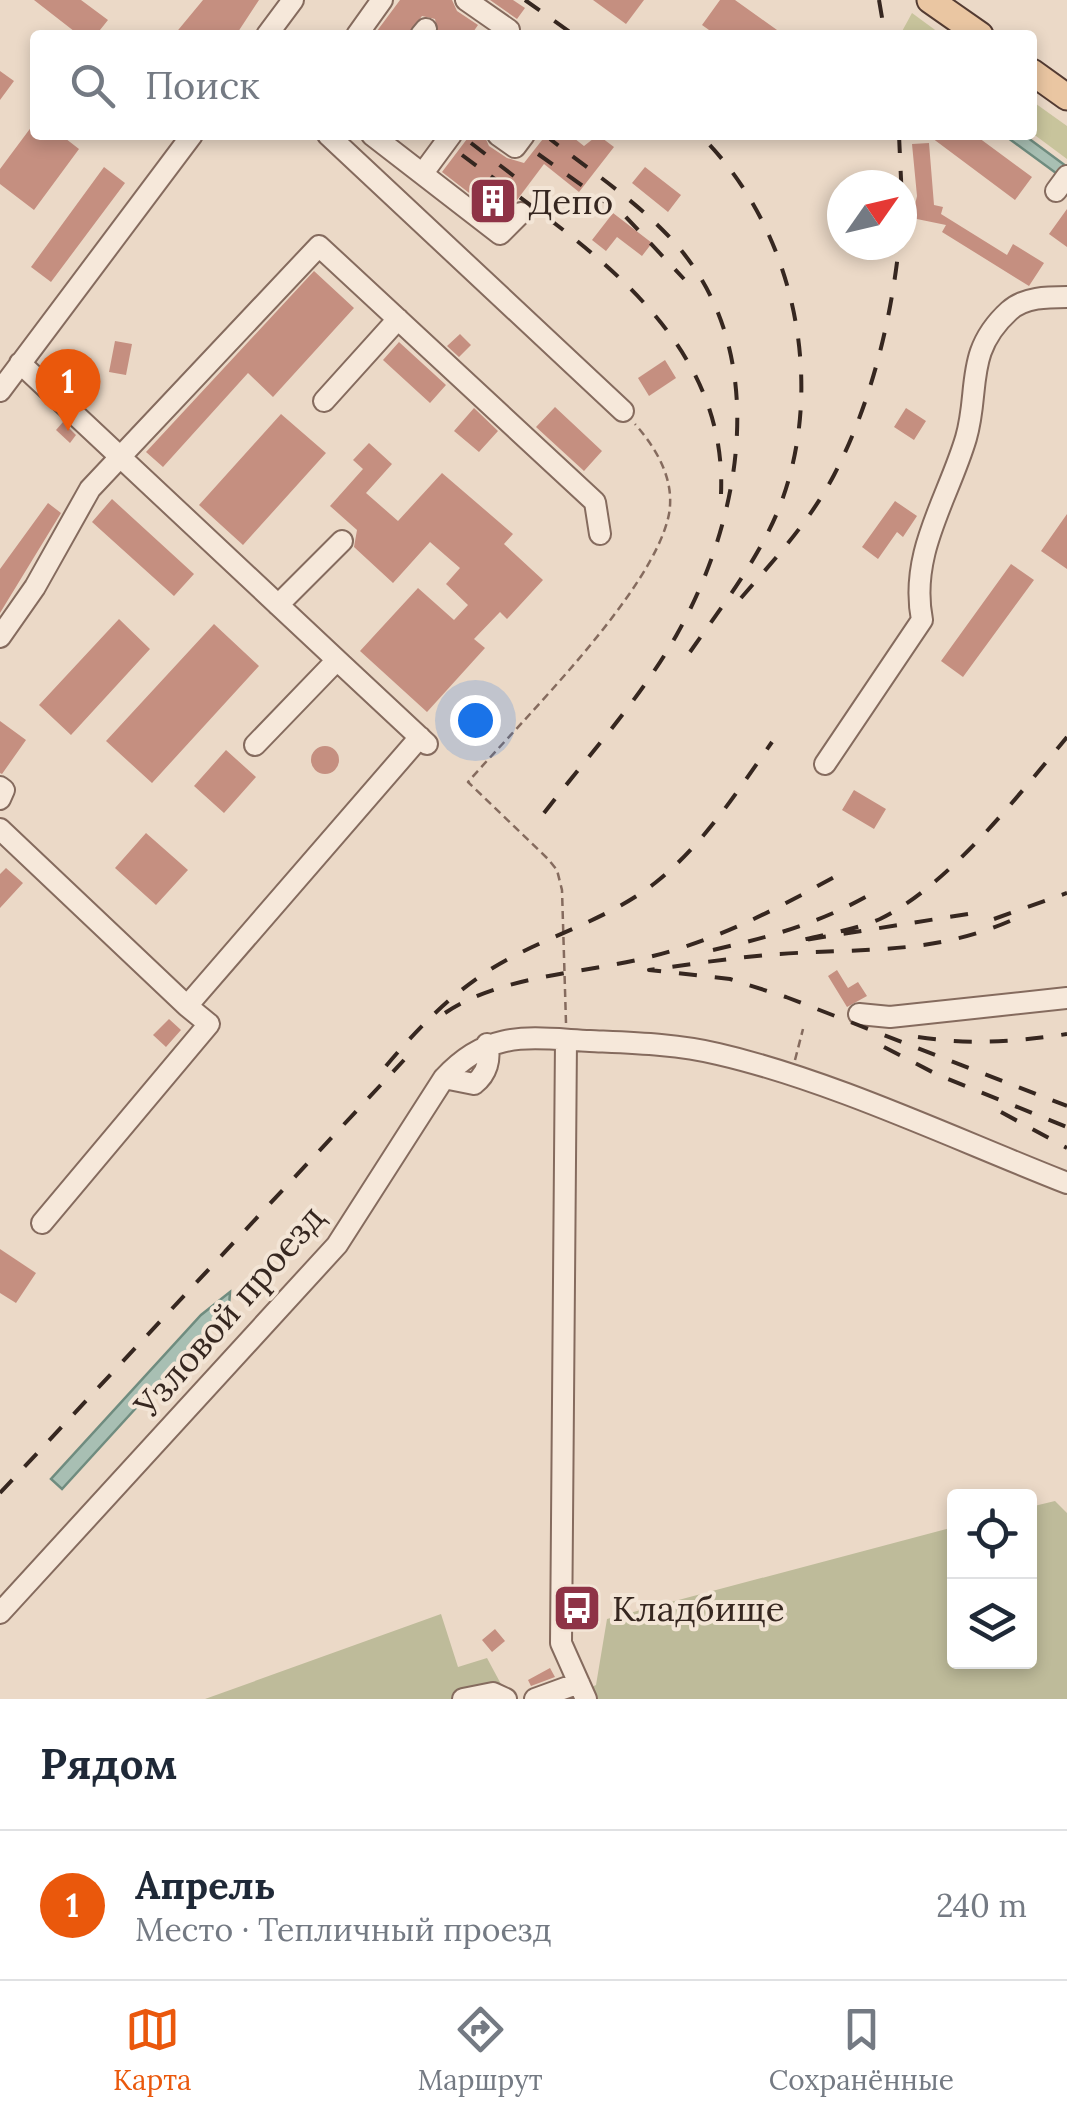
<!DOCTYPE html>
<html lang="ru">
<meta charset="utf-8">
<style>
body{margin:0;font-family:Lora,serif;background:#f2f2f3;color:#1f2937}
.controls{position:absolute;right:30px;bottom:30px;display:grid;overflow:hidden;border-radius:10px;box-shadow:0 5px 15px #0003}
.controls button{width:90px;height:90px;display:grid;place-items:center;padding:0;border:0;border-bottom:2px solid #e0e1e3;background:#fff;color:#1f2937;font:50px sans-serif}
.compass{position:absolute;left:827px;top:170px;width:90px;height:90px;border-radius:50%;background:#fff;box-shadow:0 5px 15px #0003;rotate:56deg}
.you{position:absolute;left:475px;top:720px;width:35px;height:35px;margin:-25px;border:8px solid #fff;border-radius:50%;background:#1a73e8;box-shadow:0 0 0 15px #1a73e833}
.badge{display:grid;place-items:center;width:65px;height:65px;border-radius:50%;background:#ea580c;color:#fff;font-size:32px;font-weight:700}
.pin{position:absolute;translate:-50% -82px;filter:drop-shadow(0 2px 5px #0008)}
.pin::after{content:'';position:absolute;top:52px;width:35px;height:30px;background:inherit;clip-path:polygon(0 0,100% 0,50% 100%)}
.list{margin:0;padding:0;list-style:none}
h2{display:flex;justify-content:space-between;align-items:center;height:130px;margin:0;padding:0 40px;font-size:42px}
h2 small{font-size:32px;font-weight:400;color:#747a83}
.list li{display:grid;grid-template-columns:65px 1fr auto;gap:30px;align-items:center;box-sizing:border-box;height:150px;padding:0 40px;border-top:2px solid #e0e1e3}
.list b{display:block;font-size:38px;white-space:nowrap}
.list p{margin:0;font-size:32px;white-space:nowrap;color:#747a83}
.list em{font-size:32px;font-style:normal;color:#747a83}
.icon{flex:none;width:55px;height:55px;fill:none;stroke:currentColor;stroke-width:2;stroke-linecap:round;stroke-linejoin:round}
.map{position:relative;flex:none;width:1067px;height:1699px;overflow:hidden}
.search{position:absolute;background:#fff;box-shadow:0 5px 15px #0003;left:30px;right:30px;top:30px;height:110px;display:flex;align-items:center;gap:25px;box-sizing:border-box;padding:0 35px;border-radius:10px;color:#747a83;font-size:38px}
.sheet{height:280px;background:#fff}
nav{display:flex;justify-content:space-around;align-items:center;box-sizing:border-box;height:140px;border-top:2px solid #e0e1e3;background:#fff;font-size:28px;color:#747a83}
nav a{display:grid;justify-items:center;gap:5px}
nav .on{color:#ea580c}
.map>svg:first-child{display:block}
.green{fill:#c8c49c}
.cemetery{fill:#bebb9a}
.water{fill:#a8bfb3;stroke:#6f8c7f;stroke-width:2.5}
.building{fill:#c58f80}
.lines{fill:none;stroke-linecap:round;stroke-linejoin:round}
.minor-casing{stroke:#856b5e;stroke-width:24}
.major-casing{stroke:#533b32;stroke-width:29}
.path{stroke:#856b5e;stroke-width:2.5;stroke-dasharray:8 5;stroke-linecap:butt}
.minor{stroke:#f6e8da;stroke-width:20}
.major{stroke:#eac6a2;stroke-width:25}
.rail{stroke:#362720;stroke-width:4;stroke-dasharray:18 18;stroke-linecap:butt}
.labels{text-anchor:middle;dominant-baseline:central;stroke-width:8;stroke-linejoin:round;paint-order:stroke}
.poi-label{font-size:35px;fill:#362720;stroke:#f3e5d6;text-anchor:start}
.street-label{font-size:35px;fill:#362720;stroke:#f3e5d6}
</style>
<div class="map">
<svg width="1067" height="1699" viewBox="0 0 1067 1699">
<rect width="100%" height="100%" fill="#ebd9c7"/>
<path class="green" d="M912,13L942,35H900Z
M1032,101L1067,126V159L1032,133Z"/>
<path class="cemetery" d="M1055,1501L1067,1513V1699H567L596,1685L607,1619L954,1527V1662H1030V1507Z
M441,1614L458,1667L487,1658L509,1699H205Z"/>
<path class="water" d="M1004,135H1024L1066,166L1060,176Z
M230,1292L229,1306L62,1489L51,1479L201,1315Z"/>
<path class="building" d="M34,0H81L108,20L96,35H79Z
M203,0H259L236,35H174Z
M400,0H452L457,11L478,25L471,35H438L435,19L422,16L408,35H374Z
M490,0H513L525,8L517,19Z
M593,0H644L626,24Z
M720,0H735L784,35H716L702,25Z
M0,71L14,81L0,100Z
M35,122V135H61L79,149L34,210L0,184V169Z
M470,135H484L489,146L507,158L524,163L546,135H570L584,146L598,135L614,147L579,192L544,164L517,200L499,216L442,172Z
M928,135H975L1032,177L1015,200Z
M929,143L934,205L943,207L941,214L1007,255L1013,244L1044,263L1029,286L942,232L946,225L912,218L917,196L912,144Z
M104,167L125,183L51,282L31,267Z
M645,167L681,195L668,212L632,183Z
M1067,209V247L1049,234Z
M613,213L652,243L642,256L617,237L606,251L592,240Z
M314,271L354,308L273,397L248,373L163,467L146,452Z
M460,334L471,345L459,357L447,346Z
M115,341L132,344L126,375L109,372Z
M399,342L446,385L430,403L383,360Z
M665,360L676,378L649,396L638,378Z
M555,407L602,451L584,471L536,427Z
M474,408L498,431L479,452L454,431Z
M906,408L926,421L914,440L894,427Z
M281,414L326,453L243,545L199,505Z
M63,422L76,435L70,443L56,430Z
M369,443L392,464L366,493L398,521L442,473L513,534L504,544L543,580L507,619L500,612L474,639L485,648L427,712L360,651L418,588L454,620L468,605L446,584L460,568L430,542L393,583L354,547L357,530L330,506L363,469L353,460Z
M112,499L194,574L174,596L92,522Z
M895,501L917,516L903,537L897,532L878,559L862,547Z
M48,503L61,513L0,613V569Z
M1067,514V569L1041,551Z
M1011,564L1034,580L963,677L941,661Z
M119,619L150,649L71,735L39,705Z
M214,624L259,666L152,783L106,741Z
M0,721L26,740L2,774L0,773Z
M311 760a14 14 0 1 1 28 0a14 14 0 1 1-28 0Z
M226,750L256,777L224,813L194,786Z
M854,790L886,809L874,829L842,810Z
M146,833L188,870L156,905L115,868Z
M6,868L23,883L0,908V874Z
M837,970L848,988L858,982L867,996L847,1007L828,976Z
M169,1019L181,1030L166,1047L153,1035Z
M0,1249L36,1273L16,1303L0,1293Z
M495,1629L505,1641L492,1652L482,1640Z
M550,1668L555,1677L531,1686L528,1680Z"/>
<g class="lines">
<g class="minor-casing">
<path id="minor" d="M466,0L509,30
M267,35L293,0
M357,35L382,0
M421,35L426,29
M328,135L623,411
M372,135L500,234L521,213
M498,135L515,147L524,135
M423,173L451,135
M1056,191L1067,176
M20,363L337,660L255,745
M0,391L192,135
M324,401L398,319
M278,605L342,541
M0,637L35,587L90,489L319,246L595,502L600,534
M337,660L427,744
M825,764L922,620C909,553 948,499 966,438C980,390 964,352 1009,311C1024,297 1048,297 1067,297
M0,787L4,790L0,799
M0,829L187,1006L420,737
M859,1014L890,1017L1067,998
M566,1040L561,1643L586,1699
M444,1078L474,1084C487,1074 491,1059 487,1044
M42,1223L209,1024L187,1006
M0,1613L337,1245L444,1078C489,1029 529,1038 590,1041C633,1043 676,1044 718,1054C831,1080 957,1140 1067,1183
M463,1699L493,1693L506,1699
M535,1699L579,1683"/>
</g>
<g class="major-casing">
<path id="major" d="M930,0L980,35
M1032,72L1067,97"/>
</g>
<path class="path" d="M566,1023L562,890L557,870L548,859L468,782C523,719 654,591 669,514C675,480 657,449 635,424
M795,1060L803,1029"/>
<use href="#minor" class="minor"/>
<use href="#major" class="major"/>
<path class="rail" d="M525,0L574,35
M879,0L885,35
M899,135L902,201
M471,143L519,180
M538,154L625,216L684,279
M462,155C576,240 728,331 721,494
M741,598C774,560 810,521 834,475C870,406 891,322 899,245
M690,652C723,605 761,556 781,503C827,380 793,226 700,135
M544,813C588,756 640,699 676,636C743,518 772,351 674,242C638,202 592,172 550,139
M968,914L798,941C824,934 855,930 880,919C949,885 1017,797 1067,737
M994,919L1067,893
M1010,921C931,955 863,948 780,954C737,957 692,964 649,970L730,979L786,997L1067,1106
M713,950C774,936 827,921 881,888
M445,1013C502,975 581,974 645,958C717,941 779,908 843,872
M918,1037C970,1045 1015,1042 1067,1034
M884,1047L938,1075L1067,1127
M386,1066C423,1022 462,983 512,957C560,932 613,916 655,883C703,845 737,792 772,742
M1001,1112L1067,1148
M0,1493L404,1060"/>
</g>
<defs>
<g id="building-square" transform="scale(2.5)"><rect x="-9" y="-9" width="18" height="18" rx="4" fill="#8e3346" stroke="#f3e5d6"/><path d="M-4-6H4V6H1V3H-1V6H-4ZM-2.5-4.3h1.7v1.8h-1.7ZM.8-4.3h1.7v1.8H.8ZM-2.5-1h1.7V.8h-1.7ZM.8-1h1.7V.8H.8Z" fill="#fff"/></g>
<g id="bus-square" transform="scale(2.5)"><rect x="-9" y="-9" width="18" height="18" rx="4" fill="#8e3346" stroke="#f3e5d6"/><path d="M-5-6H5V4H4V6H2V4H-2V6H-4V4H-5ZM-3.5-4V0h7V-4ZM-3.5 1.2v1.5H-2V1.2ZM2 1.2v1.5H3.5V1.2Z" fill="#fff"/></g>
</defs>
<g fill-rule="evenodd">
<use href="#building-square" x="493" y="201"/>
<use href="#bus-square" x="577" y="1608"/>
</g>
<g class="labels">
<g class="poi-label">
<text x="528" y="201">Депо</text>
<text x="612" y="1608">Кладбище</text>
</g>
<g class="street-label">
<text transform="translate(229 1311) rotate(-49)">Узловой проезд</text>
</g>
</g>
</svg>
<div class="controls">
<button><svg class="icon" aria-label="locate" viewBox="0 0 24 24"><circle cx="12" cy="12" r="6"/><path d="M12 2v4M12 18v4M2 12h4M18 12h4"/></svg></button>
<button><svg class="icon" aria-label="layers" viewBox="0 0 24 24"><path d="M12 4l9 5-9 5-9-5zM3 14l9 5 9-5"/></svg></button>
</div>
<svg class="compass" viewBox="-18 -18 36 36"><path d="M0-13l5 13h-10z" fill="#e53935"/><path d="M0 13l5-13h-10z" fill="#747a83"/></svg>
<div class="you"></div>
<div class="pin badge" style="left:68px;top:431px">1</div>
<div class="search"><svg class="icon" aria-label="search" viewBox="0 0 24 24"><circle cx="10" cy="10" r="6"/><path d="M15 15l6 6"/></svg>Поиск</div>
</div>
<section class="sheet">
<h2>Рядом<small></small></h2>
<ul class="list">
<li><span class="badge">1</span><div><b>Апрель</b><p>Место · Тепличный проезд</p></div><em>240 m</em></li>
</ul>
</section>
<nav>
<a class="on"><svg class="icon" aria-label="map" viewBox="0 0 24 24"><path d="M3 6l6-2 6 2 6-2v14l-6 2-6-2-6 2zM9 4v14M15 6v14"/></svg>Карта</a>
<a><svg class="icon" aria-label="directions" viewBox="0 0 24 24"><path d="M12 3l9 9-9 9-9-9zM9 14v-3h6M13 9l2 2-2 2"/></svg>Маршрут</a>
<a><svg class="icon" aria-label="saved" viewBox="0 0 24 24"><path d="M7 4h10v16l-5-4-5 4z"/></svg>Сохранённые</a>
</nav>
